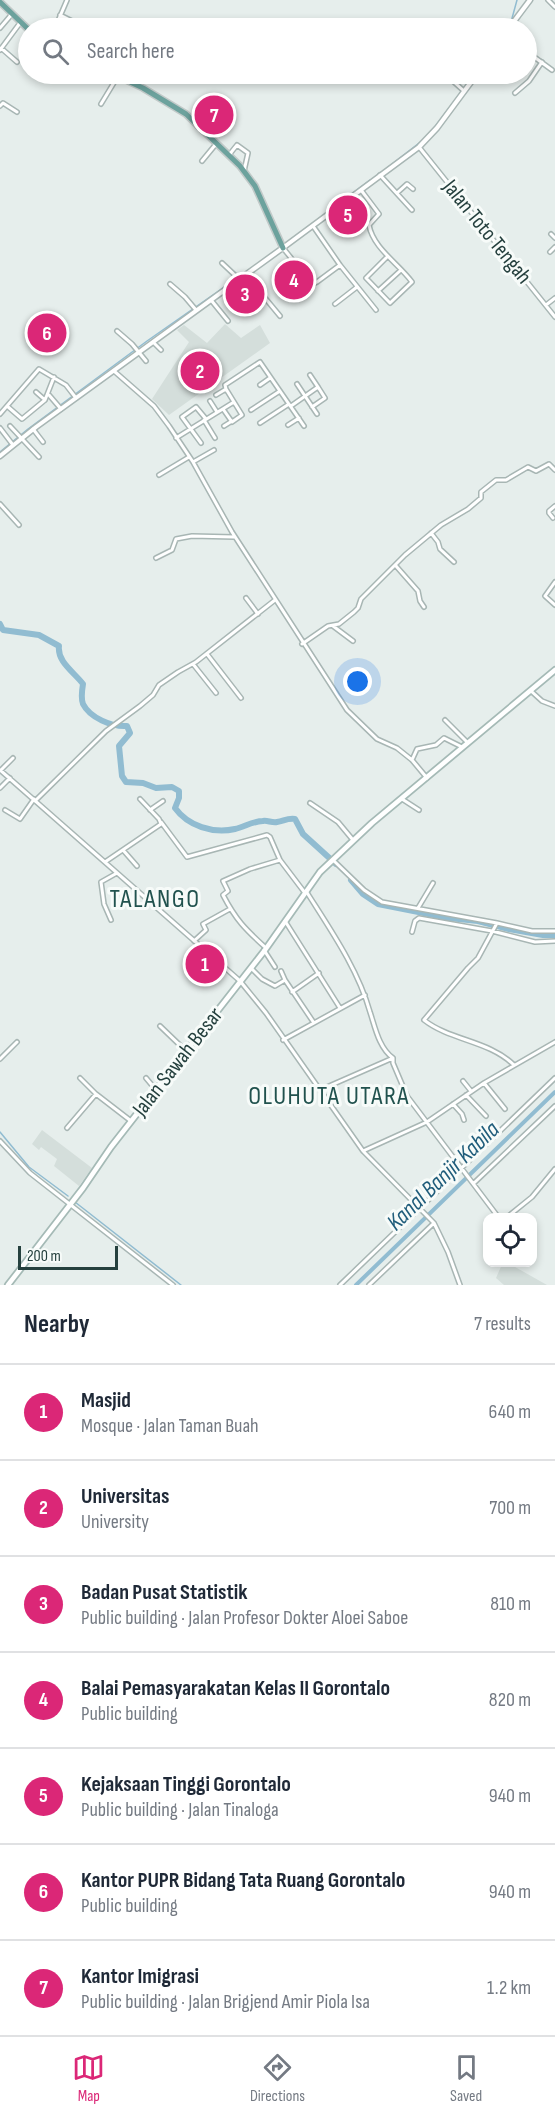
<!DOCTYPE html>
<meta charset="utf-8">
<style>
body{margin:0;font-family:"Sofia Sans Condensed",sans-serif;background:#f2f2f3;color:#1f2937}
.controls{position:absolute;right:18px;bottom:18px;display:grid;overflow:hidden;border-radius:12px;box-shadow:0 3px 9px #0003}
.controls button{width:54px;height:54px;display:grid;place-items:center;padding:0;border:0;border-bottom:2px solid #e0e1e3;background:#fff;color:#1f2937;font:30px sans-serif}
.scale{position:absolute;left:18px;bottom:15px;width:100px;box-sizing:border-box;padding-left:6px;border:3px solid #25403e;border-top:0;font-size:16px;line-height:21px;white-space:nowrap;color:#25403e;-webkit-text-stroke:4px #f7fbf9;paint-order:stroke}
.you{position:absolute;left:358px;top:682px;width:21px;height:21px;margin:-15px;border:4px solid #fff;border-radius:50%;background:#1a73e8;box-shadow:0 0 0 9px #1a73e833}
.badge{display:grid;place-items:center;width:39px;height:39px;border-radius:50%;background:#db2777;color:#fff;font-size:20px;font-weight:700}
.pin{position:absolute;translate:-50% -50%;border:3px solid #fff;box-shadow:0 2px 6px #0006}
.list{margin:0;padding:0;list-style:none}
h2{display:flex;justify-content:space-between;align-items:center;height:78px;margin:0;padding:0 24px;font-size:26px}
h2 small{font-size:20px;font-weight:400;color:#747a83}
.list li{display:grid;grid-template-columns:39px 1fr auto;gap:18px;align-items:center;box-sizing:border-box;height:96px;padding:0 24px;border-top:2px solid #e0e1e3}
.list b{display:block;font-size:22px;white-space:nowrap}
.list p{margin:0;font-size:20px;white-space:nowrap;color:#747a83}
.list em{font-size:20px;font-style:normal;color:#747a83}
.icon{flex:none;width:33px;height:33px;fill:none;stroke:currentColor;stroke-width:2;stroke-linecap:round;stroke-linejoin:round}
.map{position:relative;flex:none;width:555px;height:1285px;overflow:hidden}
.search{position:absolute;background:#fff;box-shadow:0 3px 9px #0003;left:18px;right:18px;top:18px;height:66px;display:flex;align-items:center;gap:15px;box-sizing:border-box;padding:0 21px;border-radius:33px;color:#747a83;font-size:22px}
.sheet{height:750px;background:#fff}
nav{display:flex;justify-content:space-around;align-items:center;box-sizing:border-box;height:84px;border-top:2px solid #e0e1e3;background:#fff;font-size:16px;color:#747a83}
nav a{display:grid;justify-items:center;gap:3px}
nav .on{color:#db2777}
.map>svg:first-child{display:block}
.built{fill:#d4dedb}
.lines{fill:none;stroke-linecap:round;stroke-linejoin:round}
.stream{stroke:#91bcd1;stroke-width:1.5}
.canal{stroke:#91bcd1;stroke-width:4}
.river{stroke:#91bcd1;stroke-width:6}
.minor-casing{stroke:#a8b6b4;stroke-width:6}
.tertiary-casing{stroke:#a8b6b4;stroke-width:7}
.secondary-casing{stroke:#a5bab6;stroke-width:8}
.primary-casing{stroke:#c2cac9;stroke-width:8}
.minor{stroke:#fff;stroke-width:3}
.tertiary{stroke:#fff;stroke-width:4}
.secondary{stroke:#fff;stroke-width:4.5}
.primary{stroke:#6ca29d;stroke-width:5}
.labels{text-anchor:middle;dominant-baseline:central;stroke-width:6;stroke-linejoin:round;paint-order:stroke}
.street-label{font-size:22px;fill:#25403e;stroke:#f7fbf9}
.water-label{font-size:24px;font-style:italic;fill:#205d7b;stroke:#f7fbf9}
.quarter-label{font-size:26px;letter-spacing:1.5px;fill:#21524e;stroke:#f7fbf9}
</style>
<div class="map">
<svg width="555" height="1285" viewBox="0 0 555 1285">
<rect width="100%" height="100%" fill="#e6eeec"/>
<path class="built" d="M225,324L241,338L260,325L270,343L169,415L152,399L189,342L177,330L184,325L207,343Z
M42,1130L92,1168L79,1186L54,1166L57,1159L41,1147L39,1150L32,1144Z
M503,1262L508,1263L547,1285H504L496,1278Z"/>
<g class="lines">
<path class="stream" d="M511,22L517,0
M434,128L462,91
M387,168L423,140
M296,236L370,180
M0,452L28,429L147,341L266,258
M0,1132L29,1167L68,1196
M75,1202L181,1285"/>
<path class="canal" d="M356,1285L555,1092"/>
<path class="river" d="M0,624L3,630L39,635L59,646C57,662 74,672 83,684C82,690 81,699 83,704C90,718 112,727 127,726L130,733L119,746L122,776L126,782L143,783L156,788L172,787L179,791V798L175,808C188,826 213,834 235,829C244,827 253,821 263,821C267,820 272,823 277,822C284,821 287,818 295,819L303,834L336,864
M351,880L363,894L378,904L449,918L478,921L509,929L543,935H555"/>
<g class="minor-casing">
<path id="minor" d="M548,0L555,7
M60,15L72,21
M474,22L478,28
M0,28L12,14
M55,28L67,0
M1,48L17,62
M0,50L20,23
M526,51L552,70
M445,74L464,91
M515,93L529,81L542,62
M101,104L118,76
M0,106L3,103L17,112
M419,147L555,317
M229,155L237,145L248,153L244,171
M202,161L216,144
M380,175L412,210
M361,190L379,214L369,225C373,248 399,264 412,282L390,303L366,278L388,256
M397,193L407,184L413,189
M551,234L555,238
M283,248L309,280L313,284L317,282L340,265L313,226
M550,252L555,247
M222,263L239,279
M340,265L376,310
M246,275L280,316
M170,284L185,297L196,310
M378,291L401,270
M211,300L228,321
M335,304L357,287
M546,305L555,298
M117,331L132,344L146,361
M153,342L161,350
M114,371L154,406L169,426L193,462L232,532L347,710L377,739L397,748L412,760L427,778
M297,384L317,414
M260,385L270,378
M36,392L45,400L54,377
M49,395L61,409
M216,395L226,389L225,385L260,362L304,426
M210,401L217,412
M7,406L22,419L45,400
M291,406L318,387L310,375
M312,407L325,398L318,387
M223,409L232,422L242,415L226,389
M251,410L280,391
M0,414L39,369L66,385L76,398
M204,420L215,438
M260,423L289,404
M288,425L299,418
M10,426L39,457
M224,426L232,421
M0,428L13,445
M33,429L43,442
M176,438L234,402
M201,443L182,417L196,407L206,419
M193,462L214,450
M159,475L189,457
M0,504L19,525
M553,518L549,513V511L555,506
M431,533L438,542L440,549L454,562
M156,558L172,550L176,539L192,536L234,537
M396,566L418,591L420,601L424,607
M555,582L545,596L555,605
M246,598L258,614
M333,626L353,641
M302,644L328,626L339,624L354,612L358,608L361,599L405,555L441,525L468,509L481,498V492L496,480H506L528,467L536,471L549,464L555,470
M207,654L241,698
M193,664L216,693
M531,691L542,701L555,706
M445,720L468,743
M412,760L417,749L436,745L444,738L462,747
M0,770L240,981L266,1013L363,1151L434,1223L448,1252L460,1285
M1,770L13,758
M0,788L10,778
M402,799L419,810
M35,801L106,731L140,706L153,695L159,685L178,672L196,662L275,600
M310,803L338,822L353,840
M5,810L20,819L34,799
M150,810L163,801
M161,822L187,857L267,835L270,837L280,860L305,893
M123,850L137,866
M333,860L364,890L382,902L497,923L478,958L468,968L424,1020C451,1041 488,1040 514,1065
M105,862L161,824L159,819L140,799
M306,891C330,929 358,969 370,1012C375,1027 379,1048 393,1058V1063L407,1096L499,1218
M418,908L433,883
M111,920L104,904L101,882L117,873
M285,921L340,1008
M497,923L532,931H555
M412,932L415,921L419,918L492,931L535,942L555,941
M194,941L206,930L203,924L230,909
M266,948C245,929 236,920 223,895L228,891L223,881L250,869L280,860
M264,950L275,967
M251,968L262,979L275,986L285,980L314,1023
M281,971L285,980
M292,992L319,973
M160,1026L186,1051
M283,1040L365,995
M0,1059L17,1042
M80,1078L96,1094
M146,1078L156,1090
M463,1081L471,1091
M484,1083L505,1109
M320,1090L393,1058
M466,1095L486,1116
M453,1104L462,1114L464,1120
M67,1128L96,1094L131,1121
M0,1141L30,1173L173,1285
M363,1151L427,1122L484,1083L555,1042
M474,1183L555,1106
M506,1218L532,1197L555,1169
M340,1285L555,1078
M369,1285L434,1223"/>
</g>
<g class="tertiary-casing">
<path id="tertiary" d="M509,28L530,0
M0,456L36,427L284,247L419,147L437,128L477,74"/>
</g>
<g class="secondary-casing">
<path id="secondary" d="M8,1285L83,1188L111,1147L265,950L320,872L372,823L555,670"/>
</g>
<g class="primary-casing">
<path id="primary" d="M0,2L28,29
M113,74L143,88L186,114L240,166L255,186L283,248"/>
</g>
<use href="#minor" class="minor"/>
<use href="#tertiary" class="tertiary"/>
<use href="#secondary" class="secondary"/>
<use href="#primary" class="primary"/>
</g>
<g class="labels">
<g class="street-label">
<text transform="translate(487 232) rotate(51)">Jalan Toto Tengah</text>
<text transform="translate(178 1062) rotate(-52)">Jalan Sawah Besar</text>
</g>
<g class="water-label">
<text transform="translate(443 1176) rotate(-44)">Kanal Banjir Kabila</text>
</g>
<g class="quarter-label">
<text x="155" y="899">TALANGO</text>
<text x="329" y="1096">OLUHUTA UTARA</text>
</g>
</g>
</svg>
<div class="controls">
<button><svg class="icon" aria-label="locate" viewBox="0 0 24 24"><circle cx="12" cy="12" r="6"/><path d="M12 2v4M12 18v4M2 12h4M18 12h4"/></svg></button>
</div>
<div class="scale">200 m</div>
<div class="you"></div>
<div class="pin badge" style="left:205px;top:964px">1</div>
<div class="pin badge" style="left:200px;top:371px">2</div>
<div class="pin badge" style="left:245px;top:294px">3</div>
<div class="pin badge" style="left:294px;top:280px">4</div>
<div class="pin badge" style="left:348px;top:215px">5</div>
<div class="pin badge" style="left:47px;top:333px">6</div>
<div class="pin badge" style="left:214px;top:115px">7</div>
<div class="search"><svg class="icon" aria-label="search" viewBox="0 0 24 24"><circle cx="10" cy="10" r="6"/><path d="M15 15l6 6"/></svg>Search here</div>
</div>
<section class="sheet">
<h2>Nearby<small>7 results</small></h2>
<ul class="list">
<li><span class="badge">1</span><div><b>Masjid</b><p>Mosque · Jalan Taman Buah</p></div><em>640 m</em></li>
<li><span class="badge">2</span><div><b>Universitas</b><p>University</p></div><em>700 m</em></li>
<li><span class="badge">3</span><div><b>Badan Pusat Statistik</b><p>Public building · Jalan Profesor Dokter Aloei Saboe</p></div><em>810 m</em></li>
<li><span class="badge">4</span><div><b>Balai Pemasyarakatan Kelas II Gorontalo</b><p>Public building</p></div><em>820 m</em></li>
<li><span class="badge">5</span><div><b>Kejaksaan Tinggi Gorontalo</b><p>Public building · Jalan Tinaloga</p></div><em>940 m</em></li>
<li><span class="badge">6</span><div><b>Kantor PUPR Bidang Tata Ruang Gorontalo</b><p>Public building</p></div><em>940 m</em></li>
<li><span class="badge">7</span><div><b>Kantor Imigrasi</b><p>Public building · Jalan Brigjend Amir Piola Isa</p></div><em>1.2 km</em></li>
</ul>
</section>
<nav>
<a class="on"><svg class="icon" aria-label="map" viewBox="0 0 24 24"><path d="M3 6l6-2 6 2 6-2v14l-6 2-6-2-6 2zM9 4v14M15 6v14"/></svg>Map</a>
<a><svg class="icon" aria-label="directions" viewBox="0 0 24 24"><path d="M12 3l9 9-9 9-9-9zM9 14v-3h6M13 9l2 2-2 2"/></svg>Directions</a>
<a><svg class="icon" aria-label="saved" viewBox="0 0 24 24"><path d="M7 4h10v16l-5-4-5 4z"/></svg>Saved</a>
</nav>
